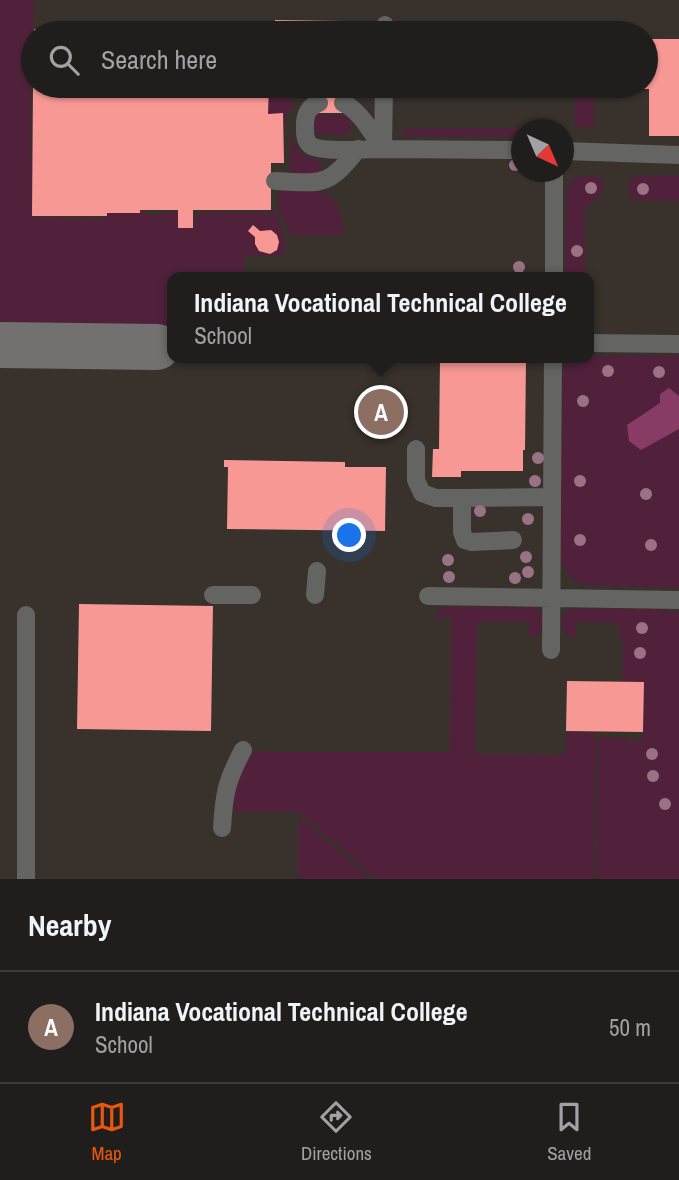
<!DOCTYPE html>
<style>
body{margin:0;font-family:"Archivo Narrow",sans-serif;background:#282726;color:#f1f3f6}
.compass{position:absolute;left:511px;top:119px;width:63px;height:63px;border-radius:50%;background:#201e1d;box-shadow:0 2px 5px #0004;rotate:136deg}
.you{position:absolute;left:350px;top:536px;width:24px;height:24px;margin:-18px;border:5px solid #fff;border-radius:50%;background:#1a73e8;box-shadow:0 0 0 10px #1a73e833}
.badge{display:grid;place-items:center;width:46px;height:46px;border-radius:50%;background:#ea580c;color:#fff;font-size:23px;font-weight:700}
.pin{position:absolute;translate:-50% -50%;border:4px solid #fff;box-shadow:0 2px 7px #0006}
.popup{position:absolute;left:167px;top:272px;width:427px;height:91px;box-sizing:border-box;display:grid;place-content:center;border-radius:14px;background:#201e1d;filter:drop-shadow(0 2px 5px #0005);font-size:23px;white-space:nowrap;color:#a2a2a4}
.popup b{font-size:26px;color:#f1f3f6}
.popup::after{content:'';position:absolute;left:50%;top:100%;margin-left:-14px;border:14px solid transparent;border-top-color:#201e1d}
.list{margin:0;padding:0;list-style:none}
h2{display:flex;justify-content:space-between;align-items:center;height:91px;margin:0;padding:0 28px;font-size:30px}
h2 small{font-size:23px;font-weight:400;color:#a2a2a4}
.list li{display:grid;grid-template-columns:46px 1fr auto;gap:21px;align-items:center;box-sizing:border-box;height:112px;padding:0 28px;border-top:2px solid #3d3c3b}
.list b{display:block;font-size:26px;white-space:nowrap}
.list p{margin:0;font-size:23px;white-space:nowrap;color:#a2a2a4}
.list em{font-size:23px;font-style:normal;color:#a2a2a4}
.icon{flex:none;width:38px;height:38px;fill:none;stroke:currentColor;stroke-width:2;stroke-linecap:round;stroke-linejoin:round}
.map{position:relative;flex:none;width:679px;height:879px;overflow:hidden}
.search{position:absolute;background:#201e1d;box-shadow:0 2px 5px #0004;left:21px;right:21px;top:21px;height:77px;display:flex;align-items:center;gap:18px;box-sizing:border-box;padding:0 24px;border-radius:38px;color:#a2a2a4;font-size:26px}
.sheet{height:203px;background:#201e1d}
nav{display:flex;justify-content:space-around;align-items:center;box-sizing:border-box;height:98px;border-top:2px solid #3d3c3b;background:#201e1d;font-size:19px;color:#a2a2a4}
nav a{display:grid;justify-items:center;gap:4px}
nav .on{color:#ea580c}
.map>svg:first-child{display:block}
.built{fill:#38312c;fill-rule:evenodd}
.green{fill:#51213b}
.forest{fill:#873b65}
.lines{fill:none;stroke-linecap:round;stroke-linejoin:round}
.taxiway{stroke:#727170;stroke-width:46}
.building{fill:#f89894}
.minor{stroke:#646462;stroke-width:18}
.tree{fill:#997384}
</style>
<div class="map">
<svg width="679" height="879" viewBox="0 0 679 879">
<rect width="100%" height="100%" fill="#2a2827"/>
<path class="built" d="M0,0H679V879H0ZM33,33H646V86H33ZM522,130H564V172H522ZM173,277H589V358H173Z"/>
<path class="green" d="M0,0H34V25L32,28L30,148L33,151H29V156L33,157L32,217L34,218L104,219L105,217V211L147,212L149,216L153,215L152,212L155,216L161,215L160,213L178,212L179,214V227L194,228L195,216H199L200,212L265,213V216H269L270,210L273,209C280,225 289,238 284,255L244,256V277H173V329L0,327Z
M267,86H276L294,103L285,119V127H283V116H267Z
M575,86H595L594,127L575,126Z
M319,113L320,115L342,116L343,113L349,119L351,130L344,135L318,134L315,130L314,119Z
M542,128L540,129L522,130L521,137L409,136L402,134L404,129Z
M291,133C293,141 296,149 303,154C313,161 323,157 321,173L289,174Z
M595,176L603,180C607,195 594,199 585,207V277H565L567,188C573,175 583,176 595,176Z
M636,176H679V201H633C627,194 627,187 631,178Z
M278,191C318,191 342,185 343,235H290L278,209Z
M679,355V588L583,585C567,578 562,566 560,549L563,370L566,365L573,358H589V356Z
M446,607H533L541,613L542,629L538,635L532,637L528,634V622H477L475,754L561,755V752L566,753L567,732L596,733L594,879H375L300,812H235L234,810C232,792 242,755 260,750L261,752H450L451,615L439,620L436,619L438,612Z
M574,608L653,609L679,612V879H597L598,737L629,738L630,742H632L634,740L637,742V740L643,739L644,684L621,683L623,680V639L619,637V623L577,622L575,638L565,634C559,623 562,611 574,608Z
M299,816L370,879H298Z"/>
<path class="forest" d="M669,388L679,396V429L641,450L629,441L627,425L660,403V394Z"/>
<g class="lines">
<path class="taxiway" d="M0,345L157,347"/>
</g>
<path class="building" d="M275,20L343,21V24H369V33H34V29L244,31V23H275Z
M646,39H679V136H649V89H636V86H646Z
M33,86H269L268,114L283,113L284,163H271V210H193V228H178V210H140V213H107V216H32Z
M319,86H342V113H317Z
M253,225L260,231L271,230L277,235L279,242L277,250L270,254L259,251L255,244V237L248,231Z
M440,358H526L525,450H523V471H461V477H432L433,449H439Z
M224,460L345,462V467H386L385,531L227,529L228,467H224Z
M79,604L213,606L211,731L77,729Z
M567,681L644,682L643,732L566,731Z"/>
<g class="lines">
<path class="minor" d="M385,33V25
M384,86L383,149L522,150
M319,103C309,106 305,114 305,124C305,132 304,139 310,145C320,153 368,149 383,149C372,134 361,111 343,103
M564,151L679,155
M275,181C322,183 327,188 358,149
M554,277V172
M589,343L679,344
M416,449V480L422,493L436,498H462
M513,540L472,542L465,540L462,532V498L552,497
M213,595H252
M315,595L317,571
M428,596L679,600
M551,650L553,358
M222,828C224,794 226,782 243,750
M26,879V615"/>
</g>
<g class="tree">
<circle cx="515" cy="165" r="6"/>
<circle cx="591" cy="188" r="6"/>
<circle cx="643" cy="189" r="6"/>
<circle cx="577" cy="251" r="6"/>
<circle cx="519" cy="267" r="6"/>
<circle cx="608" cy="371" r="6"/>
<circle cx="659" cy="372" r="6"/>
<circle cx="583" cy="401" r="6"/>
<circle cx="538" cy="458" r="6"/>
<circle cx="535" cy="481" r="6"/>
<circle cx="580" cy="481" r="6"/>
<circle cx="646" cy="494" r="6"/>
<circle cx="480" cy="511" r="6"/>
<circle cx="528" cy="519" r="6"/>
<circle cx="580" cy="540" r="6"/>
<circle cx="651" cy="545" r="6"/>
<circle cx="526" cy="557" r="6"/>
<circle cx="448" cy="560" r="6"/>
<circle cx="528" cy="572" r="6"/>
<circle cx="449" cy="577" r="6"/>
<circle cx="515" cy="578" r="6"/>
<circle cx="642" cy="628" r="6"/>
<circle cx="640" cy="653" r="6"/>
<circle cx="652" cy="754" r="6"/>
<circle cx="653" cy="776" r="6"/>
<circle cx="665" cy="804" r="6"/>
</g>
</svg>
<svg class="compass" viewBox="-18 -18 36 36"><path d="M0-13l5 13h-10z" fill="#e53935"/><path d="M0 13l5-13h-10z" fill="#a2a2a4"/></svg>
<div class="you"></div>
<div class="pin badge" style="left:381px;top:412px;background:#8d6e63">A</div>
<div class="popup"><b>Indiana Vocational Technical College</b>School</div>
<div class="search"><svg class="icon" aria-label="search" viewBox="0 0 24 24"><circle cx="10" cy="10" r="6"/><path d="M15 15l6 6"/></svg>Search here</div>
</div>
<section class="sheet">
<h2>Nearby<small></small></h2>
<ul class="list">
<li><span class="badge" style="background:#8d6e63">A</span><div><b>Indiana Vocational Technical College</b><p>School</p></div><em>50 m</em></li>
</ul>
</section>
<nav>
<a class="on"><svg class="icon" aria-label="map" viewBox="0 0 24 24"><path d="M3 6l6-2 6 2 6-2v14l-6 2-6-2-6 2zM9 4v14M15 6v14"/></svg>Map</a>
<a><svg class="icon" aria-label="directions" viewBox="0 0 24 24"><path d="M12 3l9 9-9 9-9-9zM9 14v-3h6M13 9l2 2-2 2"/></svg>Directions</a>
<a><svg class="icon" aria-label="saved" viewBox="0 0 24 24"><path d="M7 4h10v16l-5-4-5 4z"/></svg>Saved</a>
</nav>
